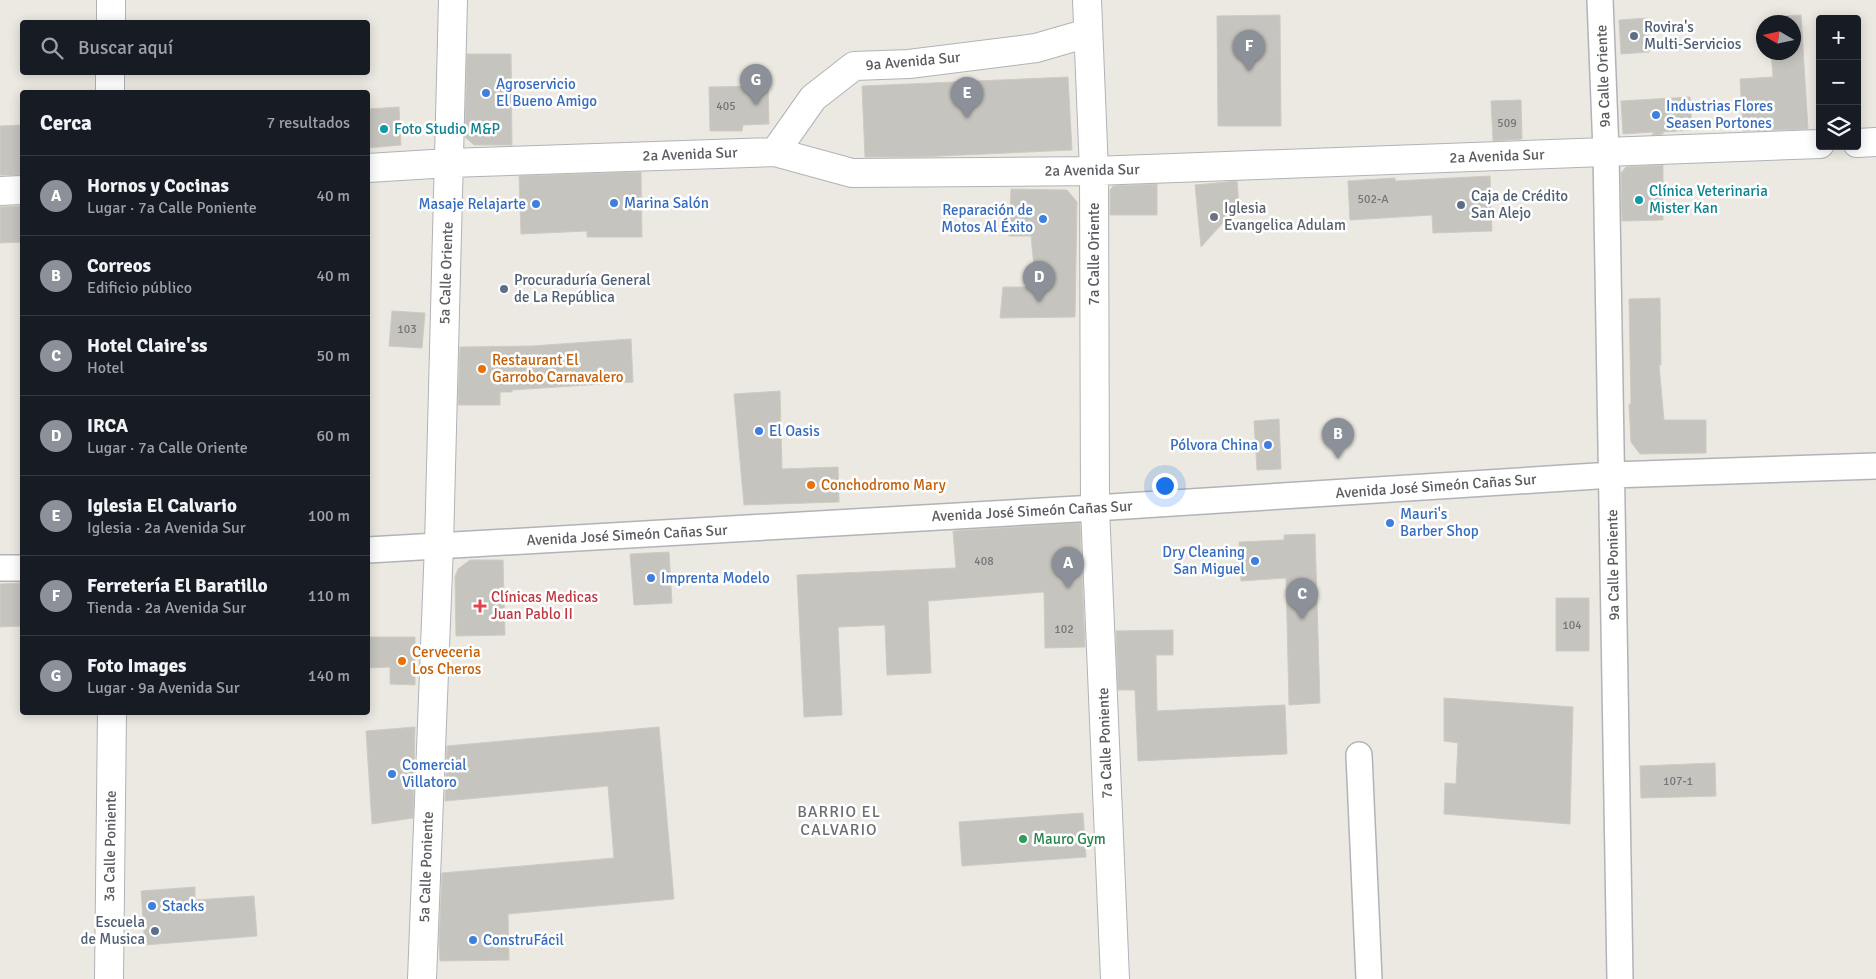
<!DOCTYPE html>
<html lang="es">
<meta charset="utf-8">
<style>
body{margin:0;font-family:Signika,sans-serif;background:#20242c;color:#f1f3f6}
.controls{position:absolute;right:15px;top:15px;display:grid;overflow:hidden;border-radius:5px;box-shadow:0 2px 12px #0003}
.controls button{width:45px;height:45px;display:grid;place-items:center;padding:0;border:0;border-bottom:1px solid #363941;background:#171b24;color:#f1f3f6;font:25px sans-serif}
.compass{position:absolute;left:1756px;top:15px;width:45px;height:45px;border-radius:50%;background:#171b24;box-shadow:0 2px 12px #0003;rotate:279deg}
.you{position:absolute;left:1164px;top:485px;width:18px;height:18px;margin:-12px;border:4px solid #fff;border-radius:50%;background:#1a73e8;box-shadow:0 0 0 8px #1a73e833}
.badge{display:grid;place-items:center;width:32px;height:32px;border-radius:50%;background:#8c9099;color:#fff;font-size:16px;font-weight:700}
.pin{position:absolute;translate:-50% -41px;filter:drop-shadow(0 1px 2px #0008)}
.pin::after{content:'';position:absolute;top:26px;width:18px;height:15px;background:inherit;clip-path:polygon(0 0,100% 0,50% 100%)}
.list{margin:0;padding:0;list-style:none}
h2{display:flex;justify-content:space-between;align-items:center;height:65px;margin:0;padding:0 20px;font-size:21px}
h2 small{font-size:16px;font-weight:400;color:#9ea1a6}
.list li{display:grid;grid-template-columns:32px 1fr auto;gap:15px;align-items:center;box-sizing:border-box;height:80px;padding:0 20px;border-top:1px solid #363941}
.list b{display:block;font-size:19px;white-space:nowrap}
.list p{margin:0;font-size:16px;white-space:nowrap;color:#9ea1a6}
.list em{font-size:16px;font-style:normal;color:#9ea1a6}
.icon{flex:none;width:28px;height:28px;fill:none;stroke:currentColor;stroke-width:2;stroke-linecap:round;stroke-linejoin:round}
.map{position:relative;flex:none;width:1876px;height:979px;overflow:hidden}
.search{position:absolute;background:#171b24;box-shadow:0 2px 12px #0003;left:20px;top:20px;width:350px;height:55px;display:flex;align-items:center;gap:12px;box-sizing:border-box;padding:0 18px;border-radius:5px;color:#9ea1a6;font-size:19px}
.panel{position:absolute;background:#171b24;box-shadow:0 2px 12px #0003;left:20px;top:90px;width:350px;height:625px;border-radius:5px}
.map>svg:first-child{display:block}
.building{fill:#c6c4be;stroke:#cfcbc0}
.lines{fill:none;stroke-linecap:round;stroke-linejoin:round}
.street-casing{stroke:#b1b3b7;stroke-width:28}
.secondary-casing{stroke:#b0b3b7;stroke-width:30}
.street{stroke:#fff;stroke-width:25}
.secondary{stroke:#fff;stroke-width:28}
.service-dot{fill:#5c6f8a;stroke:#fff;stroke-width:2}
.shop-dot{fill:#3f7fe0;stroke:#fff;stroke-width:2}
.culture-dot{fill:#0f9aa8;stroke:#fff;stroke-width:2}
.worship-dot{fill:#6b7280;stroke:#fff;stroke-width:2}
.food-dot{fill:#e8710a;stroke:#fff;stroke-width:2}
.health-dot{fill:#e0444e;stroke:#fff;stroke-width:2}
.leisure-dot{fill:#2e9e5b;stroke:#fff;stroke-width:2}
.labels{text-anchor:middle;dominant-baseline:central;stroke-width:5;stroke-linejoin:round;paint-order:stroke}
.number-label{font-size:12px;fill:#747678}
.service-label{font-size:15px;fill:#4e5e75;stroke:#fff;text-anchor:start}
.street-label{font-size:15px;fill:#595c60;stroke:#fff}
.shop-label{font-size:15px;fill:#366cbe;stroke:#fff;text-anchor:start}
.culture-label{font-size:15px;fill:#0d838f;stroke:#fff;text-anchor:start}
.worship-label{font-size:15px;fill:#5b616d;stroke:#fff;text-anchor:start}
.food-label{font-size:15px;fill:#c56008;stroke:#fff;text-anchor:start}
.health-label{font-size:15px;fill:#be3a42;stroke:#fff;text-anchor:start}
.leisure-label{font-size:15px;fill:#27864d;stroke:#fff;text-anchor:start}
.neighbourhood-label{font-size:16px;letter-spacing:1px;fill:#6a6e72;stroke:#fff}
</style>
<div class="map">
<svg width="1876" height="979" viewBox="0 0 1876 979">
<rect width="100%" height="100%" fill="#ebe9e1"/>
<path class="building" d="M1280,15L1281,126H1218L1217,16Z
M1801,15L1808,129L1743,131L1740,79L1773,77L1771,52H1794V22H1770L1769,17Z
M1647,18L1649,52L1621,54L1619,20Z
M467,54H511L512,145H474L465,137Z
M1068,77L1072,150L919,157H865L862,86Z
M768,86L769,124L743,125L742,131H710L709,87Z
M1690,97L1692,130L1663,132V134L1652,135L1654,132L1623,134L1621,101Z
M1521,100L1522,139L1493,141L1491,101Z
M399,107L401,145L368,148V109Z
M22,125V175H0V126Z
M1663,165V220L1622,221L1621,173L1626,167Z
M641,172L642,237H587V231L521,234L519,176Z
M1490,176L1492,231L1433,233L1432,215L1350,220L1348,181L1395,178V181Z
M1237,181L1239,205L1201,247L1195,185Z
M1157,184V215H1110V190L1113,186Z
M1011,189L1067,190L1077,202L1075,317L1000,318L1003,287H1036L1031,236H1009Z
M22,206V242L0,243V207Z
M1660,298L1661,365H1659L1664,420H1706V453L1640,454L1631,442L1629,404H1631L1629,299Z
M392,311L425,313L422,348L389,346Z
M631,339L633,382L512,390V392H500V405H458L460,347L532,346Z
M780,391L782,469L838,467L839,502L744,505L734,394Z
M1279,419L1281,469L1257,470L1254,421Z
M1080,523L1085,647L1045,648L1044,592L928,601L931,673L887,675L885,625L838,627L842,715L804,717L797,575L956,568L953,531Z
M1315,534L1320,703L1289,705L1286,578L1241,581L1239,542L1284,540V535Z
M669,552L672,603L634,605L630,554Z
M470,560H503L505,635L456,636L455,577L458,569Z
M20,583L21,626L0,627V584Z
M1556,598H1589V651H1556Z
M1173,630V655H1156L1157,711L1285,705L1287,754L1138,761L1135,690H1118L1116,631Z
M368,637H415V685L390,684V667L368,668Z
M1444,698L1573,707L1570,824L1444,814L1445,783L1456,784L1458,743L1444,741Z
M415,727L413,818L372,824L366,731Z
M659,727L674,899L508,914L509,960L440,961L439,945L442,873L614,858L608,786L445,801L447,746Z
M1715,763L1716,796L1641,798L1640,766Z
M1083,813L1086,857L962,866L959,822Z
M195,887V900L254,896L257,936L145,945L141,891Z"/>
<g class="lines">
<g class="street-casing">
<path id="street" d="M1600,0L1606,151L1620,979
M368,550L1095,508L1612,475L1876,466
M0,568H22
M1359,755L1369,979"/>
</g>
<g class="secondary-casing">
<path id="secondary" d="M1087,0L1094,171L1095,508L1115,979
M111,22V0
M110,92V72
M1857,143L1876,142
M775,152L813,98L854,66L909,64L1036,48L1088,33
M368,168L449,163L775,152L852,173L1094,171L1820,144
M0,191L22,190
M109,979L112,712
M422,979L439,545L453,0"/>
</g>
<use href="#street" class="street"/>
<use href="#secondary" class="secondary"/>
</g>
<g class="service-dot">
<circle cx="1634" cy="36" r="5"/>
<circle cx="1461" cy="205" r="5"/>
<circle cx="504" cy="289" r="5"/>
<circle cx="155" cy="931" r="5"/>
</g>
<g class="shop-dot">
<circle cx="486" cy="93" r="5"/>
<circle cx="1656" cy="115" r="5"/>
<circle cx="614" cy="203" r="5"/>
<circle cx="536" cy="204" r="5"/>
<circle cx="1043" cy="219" r="5"/>
<circle cx="759" cy="431" r="5"/>
<circle cx="1268" cy="445" r="5"/>
<circle cx="1390" cy="523" r="5"/>
<circle cx="1255" cy="561" r="5"/>
<circle cx="651" cy="578" r="5"/>
<circle cx="392" cy="774" r="5"/>
<circle cx="152" cy="906" r="5"/>
<circle cx="473" cy="940" r="5"/>
</g>
<g class="culture-dot">
<circle cx="384" cy="129" r="5"/>
<circle cx="1639" cy="200" r="5"/>
</g>
<circle class="worship-dot" cx="1214" cy="217" r="5"/>
<g class="food-dot">
<circle cx="482" cy="369" r="5"/>
<circle cx="811" cy="485" r="5"/>
<circle cx="402" cy="661" r="5"/>
</g>
<path class="health-dot" d="M477.5 598.5h5v5h5v5h-5v5h-5v-5h-5v-5h5z"/>
<circle class="leisure-dot" cx="1023" cy="839" r="5"/>
<g class="labels">
<g class="number-label">
<text x="726" y="106">405</text>
<text x="1507" y="123">509</text>
<text x="1373" y="199">502-A</text>
<text x="407" y="329">103</text>
<text x="984" y="561">408</text>
<text x="1572" y="625">104</text>
<text x="1064" y="629">102</text>
<text x="1678" y="781">107-1</text>
</g>
<g class="service-label">
<text x="1644" y="27">Rovira's<tspan x="1644" dy="17">Multi-Servicios</tspan></text>
<text x="1471" y="196">Caja de Crédito<tspan x="1471" dy="17">San Alejo</tspan></text>
<text x="514" y="280">Procuraduría General<tspan x="514" dy="17">de La República</tspan></text>
<text x="145" y="922" text-anchor="end">Escuela<tspan x="145" dy="17">de Musica</tspan></text>
</g>
<g class="street-label">
<text transform="translate(913 61) rotate(-5)">9a Avenida Sur</text>
<text transform="translate(1603 76) rotate(-92)">9a Calle Oriente</text>
<text transform="translate(690 154) rotate(-2)">2a Avenida Sur</text>
<text transform="translate(1497 156) rotate(-2)">2a Avenida Sur</text>
<text transform="translate(1092 170) rotate(-1)">2a Avenida Sur</text>
<text transform="translate(1094 254) rotate(-90)">7a Calle Oriente</text>
<text transform="translate(446 273) rotate(-88)">5a Calle Oriente</text>
<text transform="translate(1436 486) rotate(-4)">Avenida José Simeón Cañas Sur</text>
<text transform="translate(1032 511) rotate(-3)">Avenida José Simeón Cañas Sur</text>
<text transform="translate(627 535) rotate(-3)">Avenida José Simeón Cañas Sur</text>
<text transform="translate(1613 565) rotate(-91)">9a Calle Poniente</text>
<text transform="translate(1105 743) rotate(-92)">7a Calle Poniente</text>
<text transform="translate(110 846) rotate(-89)">3a Calle Poniente</text>
<text transform="translate(426 867) rotate(-88)">5a Calle Poniente</text>
</g>
<g class="shop-label">
<text x="496" y="84">Agroservicio<tspan x="496" dy="17">El Bueno Amigo</tspan></text>
<text x="1666" y="106">Industrias Flores<tspan x="1666" dy="17">Seasen Portones</tspan></text>
<text x="624" y="203">Marina Salón</text>
<text x="526" y="204" text-anchor="end">Masaje Relajarte</text>
<text x="1033" y="210" text-anchor="end">Reparación de<tspan x="1033" dy="17">Motos Al Éxito</tspan></text>
<text x="769" y="431">El Oasis</text>
<text x="1258" y="445" text-anchor="end">Pólvora China</text>
<text x="1400" y="514">Mauri's<tspan x="1400" dy="17">Barber Shop</tspan></text>
<text x="1245" y="552" text-anchor="end">Dry Cleaning<tspan x="1245" dy="17">San Miguel</tspan></text>
<text x="661" y="578">Imprenta Modelo</text>
<text x="402" y="765">Comercial<tspan x="402" dy="17">Villatoro</tspan></text>
<text x="162" y="906">Stacks</text>
<text x="483" y="940">ConstruFácil</text>
</g>
<g class="culture-label">
<text x="394" y="129">Foto Studio M&amp;P</text>
<text x="1649" y="191">Clínica Veterinaria<tspan x="1649" dy="17">Mister Kan</tspan></text>
</g>
<g class="worship-label">
<text x="1224" y="208">Iglesia<tspan x="1224" dy="17">Evangelica Adulam</tspan></text>
</g>
<g class="food-label">
<text x="492" y="360">Restaurant El<tspan x="492" dy="17">Garrobo Carnavalero</tspan></text>
<text x="821" y="485">Conchodromo Mary</text>
<text x="412" y="652">Cerveceria<tspan x="412" dy="17">Los Cheros</tspan></text>
</g>
<g class="health-label">
<text x="491" y="597">Clínicas Medicas<tspan x="491" dy="17">Juan Pablo II</tspan></text>
</g>
<g class="leisure-label">
<text x="1033" y="839">Mauro Gym</text>
</g>
<g class="neighbourhood-label">
<text x="839" y="812">BARRIO EL<tspan x="839" dy="18">CALVARIO</tspan></text>
</g>
</g>
</svg>
<div class="controls">
<button>+</button>
<button>−</button>
<button><svg class="icon" aria-label="layers" viewBox="0 0 24 24"><path d="M12 4l9 5-9 5-9-5zM3 14l9 5 9-5"/></svg></button>
</div>
<svg class="compass" viewBox="-18 -18 36 36"><path d="M0-13l5 13h-10z" fill="#e53935"/><path d="M0 13l5-13h-10z" fill="#9ea1a6"/></svg>
<div class="you"></div>
<div class="pin badge" style="left:1068px;top:588px">A</div>
<div class="pin badge" style="left:1338px;top:459px">B</div>
<div class="pin badge" style="left:1302px;top:619px">C</div>
<div class="pin badge" style="left:1039px;top:302px">D</div>
<div class="pin badge" style="left:967px;top:118px">E</div>
<div class="pin badge" style="left:1249px;top:71px">F</div>
<div class="pin badge" style="left:756px;top:105px">G</div>
<div class="search"><svg class="icon" aria-label="search" viewBox="0 0 24 24"><circle cx="10" cy="10" r="6"/><path d="M15 15l6 6"/></svg>Buscar aquí</div>
<section class="panel">
<h2>Cerca<small>7 resultados</small></h2>
<ul class="list">
<li><span class="badge">A</span><div><b>Hornos y Cocinas</b><p>Lugar · 7a Calle Poniente</p></div><em>40 m</em></li>
<li><span class="badge">B</span><div><b>Correos</b><p>Edificio público</p></div><em>40 m</em></li>
<li><span class="badge">C</span><div><b>Hotel Claire'ss</b><p>Hotel</p></div><em>50 m</em></li>
<li><span class="badge">D</span><div><b>IRCA</b><p>Lugar · 7a Calle Oriente</p></div><em>60 m</em></li>
<li><span class="badge">E</span><div><b>Iglesia El Calvario</b><p>Iglesia · 2a Avenida Sur</p></div><em>100 m</em></li>
<li><span class="badge">F</span><div><b>Ferretería El Baratillo</b><p>Tienda · 2a Avenida Sur</p></div><em>110 m</em></li>
<li><span class="badge">G</span><div><b>Foto Images</b><p>Lugar · 9a Avenida Sur</p></div><em>140 m</em></li>
</ul>
</section>
</div>
